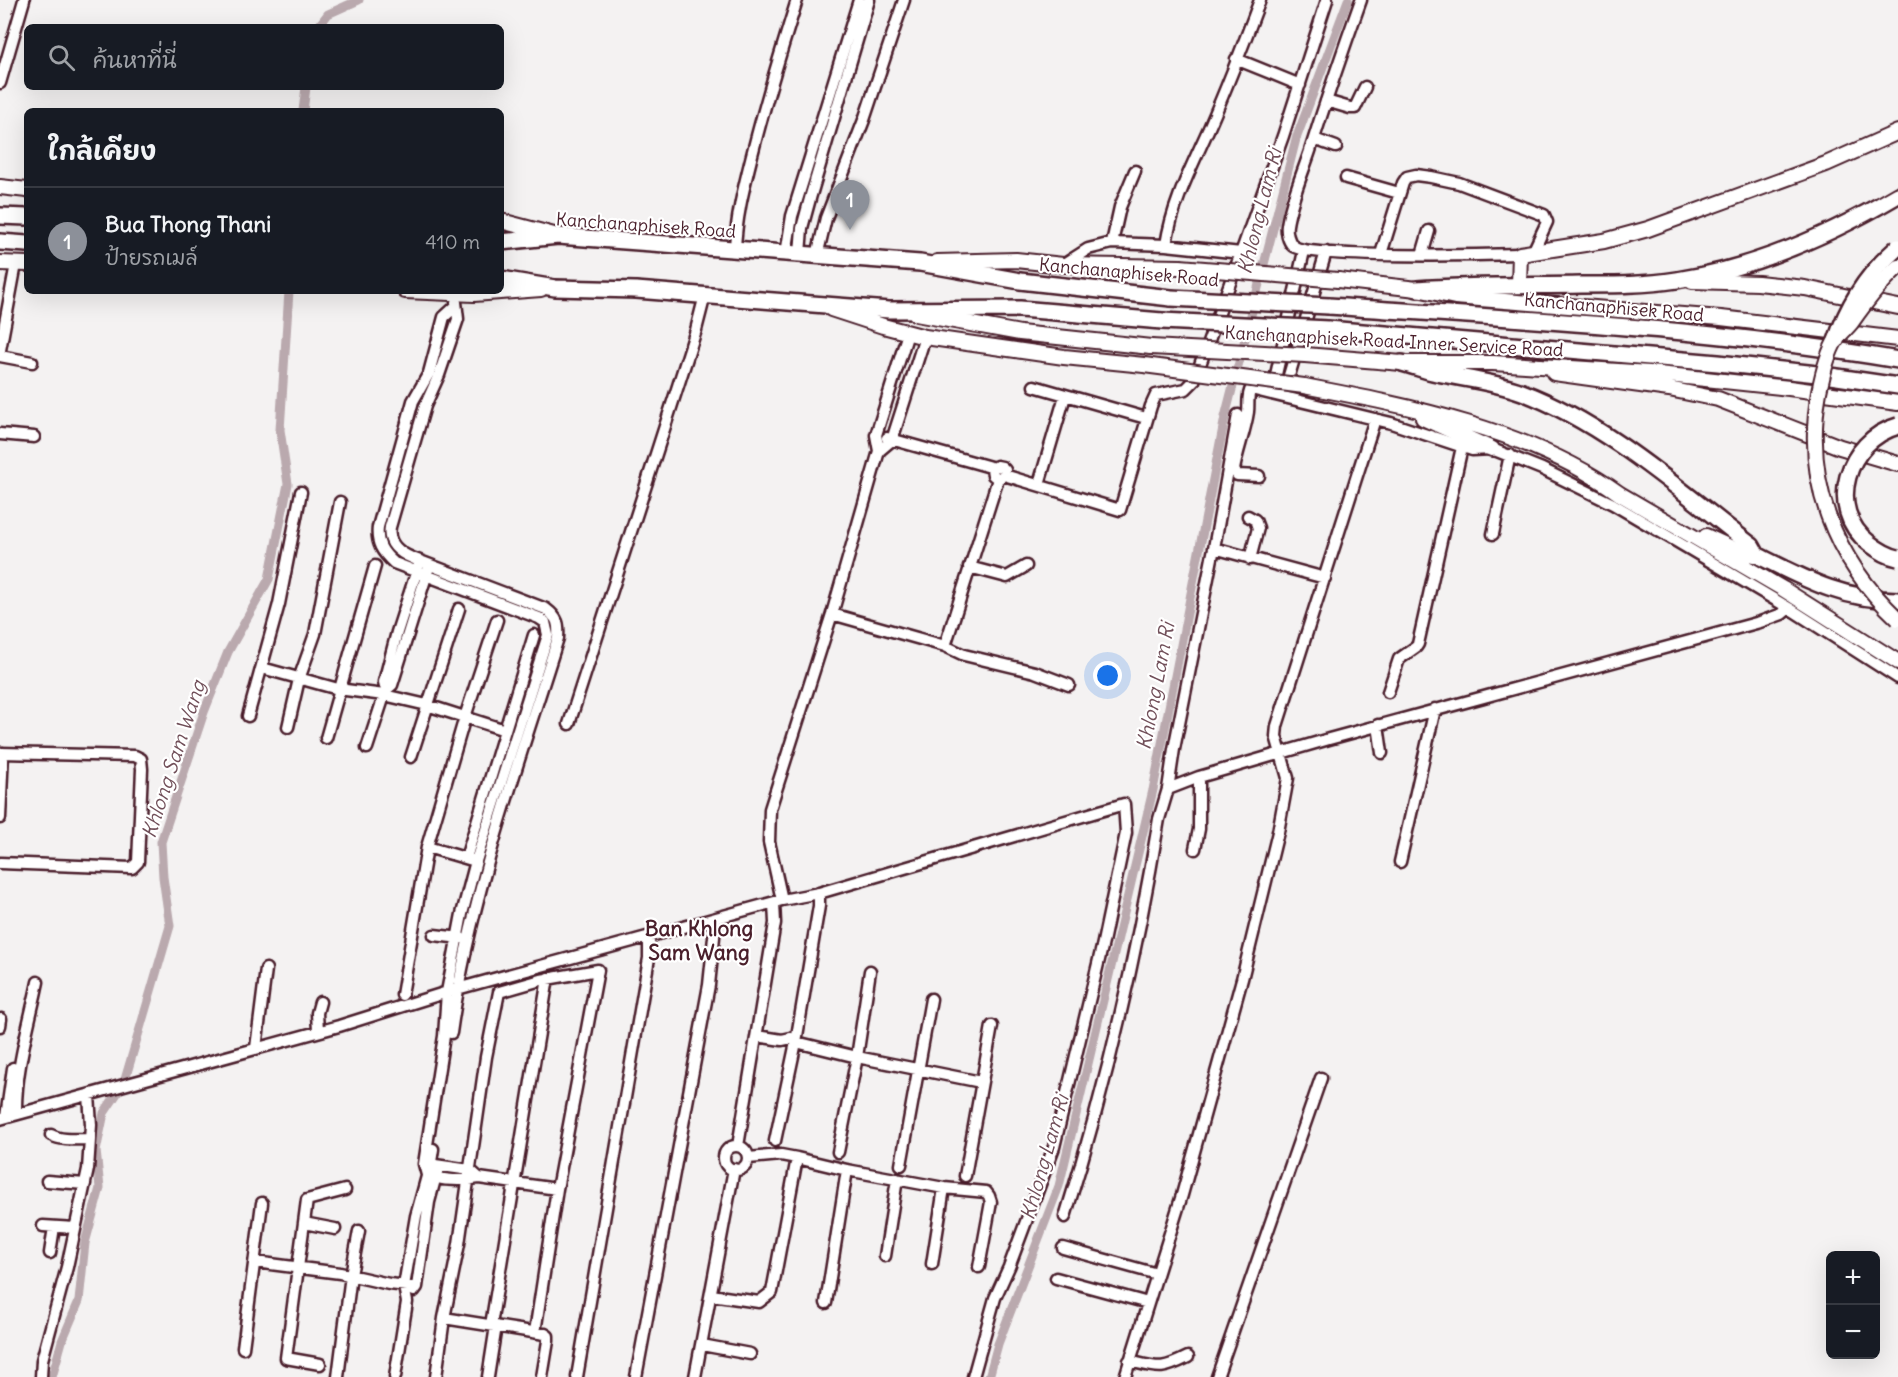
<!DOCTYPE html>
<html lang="th">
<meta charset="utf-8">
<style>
body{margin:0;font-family:Delius,"Playpen Sans Thai",sans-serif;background:#242831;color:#f1f3f6}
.controls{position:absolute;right:18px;bottom:18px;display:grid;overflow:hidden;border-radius:9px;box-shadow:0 6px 24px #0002}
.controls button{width:54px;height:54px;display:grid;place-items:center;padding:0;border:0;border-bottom:2px solid #363941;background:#171b24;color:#f1f3f6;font:30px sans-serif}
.you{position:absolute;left:1108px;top:676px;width:21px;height:21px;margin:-15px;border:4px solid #fff;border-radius:50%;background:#1a73e8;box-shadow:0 0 0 9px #1a73e833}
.badge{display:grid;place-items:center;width:39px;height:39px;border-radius:50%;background:#8c9099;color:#fff;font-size:20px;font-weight:700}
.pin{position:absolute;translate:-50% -50px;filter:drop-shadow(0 2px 3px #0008)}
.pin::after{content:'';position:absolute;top:32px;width:21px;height:18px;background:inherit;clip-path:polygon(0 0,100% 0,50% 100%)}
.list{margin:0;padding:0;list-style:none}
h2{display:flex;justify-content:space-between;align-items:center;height:78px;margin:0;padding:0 24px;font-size:26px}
h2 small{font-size:20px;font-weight:400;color:#9ea1a6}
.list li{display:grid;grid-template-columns:39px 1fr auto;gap:18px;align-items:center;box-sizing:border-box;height:108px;padding:0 24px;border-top:2px solid #363941}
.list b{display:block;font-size:22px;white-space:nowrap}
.list p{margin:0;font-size:20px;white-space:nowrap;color:#9ea1a6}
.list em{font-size:20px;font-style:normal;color:#9ea1a6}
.icon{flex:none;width:33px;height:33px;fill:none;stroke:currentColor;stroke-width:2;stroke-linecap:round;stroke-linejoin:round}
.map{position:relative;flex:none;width:1898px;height:1377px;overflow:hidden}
.search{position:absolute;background:#171b24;box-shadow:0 6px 24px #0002;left:24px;top:24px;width:480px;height:66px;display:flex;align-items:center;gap:15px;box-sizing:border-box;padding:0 21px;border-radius:9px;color:#9ea1a6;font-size:22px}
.panel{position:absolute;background:#171b24;box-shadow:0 6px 24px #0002;left:24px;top:108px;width:480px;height:186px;border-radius:9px}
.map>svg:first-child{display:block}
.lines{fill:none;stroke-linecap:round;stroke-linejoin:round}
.canal{stroke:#baa9ae;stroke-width:9}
.minor-casing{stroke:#4a1f2b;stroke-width:15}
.major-casing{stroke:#4a1f2b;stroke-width:18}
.highway-casing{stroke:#4a1f2b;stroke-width:20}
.minor{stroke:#fff;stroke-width:10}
.major{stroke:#fff;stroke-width:14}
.highway{stroke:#fff;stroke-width:15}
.major-bridge-casing{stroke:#4a1f2b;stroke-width:18;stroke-linecap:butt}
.highway-bridge-casing{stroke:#4a1f2b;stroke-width:20;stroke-linecap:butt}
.major-bridge{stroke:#fff;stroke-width:14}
.highway-bridge{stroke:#fff;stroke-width:15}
.labels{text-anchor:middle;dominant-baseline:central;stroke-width:4.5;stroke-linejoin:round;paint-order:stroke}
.street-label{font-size:18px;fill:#4a1f2b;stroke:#fff}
.water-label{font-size:20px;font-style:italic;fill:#714f59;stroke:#fff}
.quarter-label{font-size:21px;font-weight:bold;fill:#4a1f2b;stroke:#fff}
</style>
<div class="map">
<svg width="1898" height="1377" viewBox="0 0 1898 1377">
<rect width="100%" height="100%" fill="#f4f2f2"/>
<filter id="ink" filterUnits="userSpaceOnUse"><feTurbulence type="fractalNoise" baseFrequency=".0167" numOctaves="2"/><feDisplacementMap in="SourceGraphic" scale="12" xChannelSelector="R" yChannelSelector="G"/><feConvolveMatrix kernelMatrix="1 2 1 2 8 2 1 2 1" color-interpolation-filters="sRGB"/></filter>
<g filter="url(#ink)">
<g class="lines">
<path class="canal" d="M318,27L328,14L359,0
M303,111L306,87
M52,1377L62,1341L79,1301L85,1243L100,1188L96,1151L104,1113L124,1083L170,926L163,877L161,842L204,712L228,652L269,579L288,484L280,430L289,291
M989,1377L998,1344L1059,1186L1153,790L1225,417L1296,139L1348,0"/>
<g class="minor-casing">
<path id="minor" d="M1361,0C1343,50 1326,100 1310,151C1302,175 1291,200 1287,225C1286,232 1288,241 1293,246C1309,259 1489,255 1520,254
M1236,59L1300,85
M0,83L24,0
M1326,101L1350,108H1355L1365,87
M1314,139L1336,147
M1346,178L1399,193
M1112,243L1120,207L1135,171
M1166,245C1172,204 1192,166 1209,128C1227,87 1244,43 1260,0
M735,250C736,217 744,187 752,155C765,103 781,51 797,0
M1241,253L1283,136L1327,0
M786,254L792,216L859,0
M800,254L802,228L811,195L869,0
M1381,254L1403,183L1407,177L1416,175L1431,177L1459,183L1544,215L1547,222L1533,252
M1422,255L1429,231
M817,256L826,218L864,120L904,0
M456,306L444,317L429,373L413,401L378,527C376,543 382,552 394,563L539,618L545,622L548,635L476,861L462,914L447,992L444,1036L424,1164L427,1175C442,1181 464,1181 479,1178L557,1189
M0,350L16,264
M0,356L32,362
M1034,386L1146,418
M1273,388L1304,251
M1285,389L1326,252
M1238,415L1214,548L1325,578
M0,434L34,437
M887,438L994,468
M879,451L892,440L925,337
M1004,475L1005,470L1002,467L997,466L992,469L993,475L998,479L1004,475L1120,510L1151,406L1156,395L1186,389L1194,381L1241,253L1166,245L1112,243L1088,249L1063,265
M1259,476L1237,475L1234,470C1237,451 1245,432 1248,412C1249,404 1247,395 1251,389L1391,423L1472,450L1492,449L1542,469L1613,504L1686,547L1789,608L1898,678
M1039,484L1065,396
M1248,516L1255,520L1258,528L1250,559
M1493,534L1510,455
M969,567L1007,577L1026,566
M832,614L945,646L998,479
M945,646L964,655L1035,672L1069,685
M262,668L338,689L384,695L427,705L505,730
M386,690L384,682L397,632L418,567
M1388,692L1399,659L1416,647L1418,644L1462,447
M248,716L279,604L301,492
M569,724L696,330L705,295
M1378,725L1382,753
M288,727L299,679L315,634L340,502
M326,738L375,566
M367,748L386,690L392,685L428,570
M0,753L135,756L141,759L142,769L138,862L132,868L0,863
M411,757L459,609
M1168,789L1199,777L1329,739L1760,622L1782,614L1789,608
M0,818L3,753
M427,847L472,860
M1195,849L1199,829V777
M466,858L534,635
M1400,862L1435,709
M782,900L769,842L770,809L832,614L879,451L876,435L908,333
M434,935L461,938
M402,995L427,847L465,717L497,620
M0,1026L1,1019
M318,1031L317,1013L320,1002
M451,1033C470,897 517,768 558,638C559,624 558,618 546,609L412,558C398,552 387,543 390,527L425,406L439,375L458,319L456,302
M757,1036L782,1040L791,1038L796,1042L857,1057L981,1082
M256,1048L266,969
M16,1114C15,1070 29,1025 38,982
M6,1117L13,1068
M0,1119L339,1026L457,989L782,900L819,893L1124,804L1126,833L1102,947L1054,1147L1009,1267L995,1298L973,1377
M51,1135C62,1141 77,1139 90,1139
M775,1141L796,1042L819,906V893
M738,1146L775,923L774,903
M724 1158a12 12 0 1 1 24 0a12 12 0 1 1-24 0Z
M433,1149L431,1162L435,1165L470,1170L479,1178
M838,1152L857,1057L870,971
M748,1158L781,1155L797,1158L847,1170L944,1188L986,1192L989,1196L991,1202L979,1267
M901,1165L931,999
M965,1176L992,1026
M47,1181L85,1184
M1065,1217C1106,1087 1137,954 1159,819L1168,789L1174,749L1214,548
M304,1223L335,1229
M43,1226L75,1228
M1063,1248L1157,1274
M50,1253L54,1227
M885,1256L897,1179
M255,1262L340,1273L389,1284L417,1287
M932,1264L944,1188
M1056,1278L1148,1303
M414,1291L417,1287L429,1202L437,1172
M711,1295L759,1302L772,1292L797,1158
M826,1303L847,1170
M444,1318L545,1334L548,1336V1341L542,1377
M491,1325L548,978
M702,1345L750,1354
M243,1348L262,1203
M1129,1361C1159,1368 1160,1371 1188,1357
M320,1364L286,1358L307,1200L345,1190
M41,1377L42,1360L67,1267L88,1169L91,1125L89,1095
M338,1377L351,1275L359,1231
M395,1377L407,1302L404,1286L416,1216L429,1169
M436,1377L444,1318L459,1244L486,1057L499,992L541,980L598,970L557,1189L535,1332
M488,1377L496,1326
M577,1377L649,958V938
M636,1377L709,985L716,918
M695,1377L734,1169
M1125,1377L1182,1195L1219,1062L1242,979L1278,832L1288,778L1276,736L1277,726L1375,419
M1217,1377L1321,1078"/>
</g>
<g class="major-casing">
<path id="major" d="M0,187L27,190
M501,221L554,235
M937,262L1016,260L1063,265L1180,267
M0,263L27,264
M1338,280L1417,289L1455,297L1721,318L1898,339
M1692,281L1758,283L1805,288L1898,307
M1519,285L1520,254L1604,241L1648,229L1826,164L1898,132
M405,291L474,294L541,289
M831,309L883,326L925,337L1064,357L1144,365
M916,314L1020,333L1151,347
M1305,355L1402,363H1493L1649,373L1789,388L1898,403
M1554,373L1669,389L1718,399L1840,447L1898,464
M1304,386C1410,406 1531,430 1620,494L1783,589L1898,662
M1423,418L1492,449
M1706,536L1745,554L1757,555"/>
</g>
<g class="highway-casing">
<path id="highway" d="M0,216L27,217
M0,242L27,244
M501,242L558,236L920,263L1020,281L1171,298
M501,279L555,288L636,290L889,310L1020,309L1162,321
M1417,289C1471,285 1526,286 1581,285C1613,285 1646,285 1677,280C1756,268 1830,235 1898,195
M1329,306C1519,319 1710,328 1898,360
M1328,329L1718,363L1817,374L1898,386
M1402,363C1414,366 1426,371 1437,373C1466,379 1494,382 1522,392C1605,423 1682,492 1752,546L1757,555C1805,579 1843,600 1898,600"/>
</g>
<use href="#minor" class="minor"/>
<use href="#major" class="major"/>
<use href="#highway" class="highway"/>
<g class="major-bridge-casing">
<path id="major-bridge" d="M1180,267L1338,280
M1898,267C1879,284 1865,303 1851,323C1846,329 1840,334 1836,340C1827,354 1822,377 1819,392C1803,481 1834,559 1898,619
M1151,347L1305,355
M1144,365L1304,386"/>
</g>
<g class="highway-bridge-casing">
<path id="highway-bridge" d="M1171,298L1329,306
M1162,321L1328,329
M1836,341C1848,303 1868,273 1898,247
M1898,426C1847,440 1825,509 1869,543C1878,550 1887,556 1898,558"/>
</g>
<use href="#major-bridge" class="major-bridge"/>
<use href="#highway-bridge" class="highway-bridge"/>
</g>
</g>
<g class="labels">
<g class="street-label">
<text transform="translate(646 225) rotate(4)">Kanchanaphisek Road</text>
<text transform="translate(1129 272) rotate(5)">Kanchanaphisek Road</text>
<text transform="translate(1614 307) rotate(5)">Kanchanaphisek Road</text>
<text transform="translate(1394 341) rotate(3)">Kanchanaphisek Road Inner Service Road</text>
</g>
<g class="water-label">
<text transform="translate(1259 211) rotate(-76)">Khlong Lam Ri</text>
<text transform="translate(1155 686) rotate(-79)">Khlong Lam Ri</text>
<text transform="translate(173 759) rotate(-72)">Khlong Sam Wang</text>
<text transform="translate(1044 1157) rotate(-74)">Khlong Lam Ri</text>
</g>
<g class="quarter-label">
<text x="699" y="928">Ban Khlong<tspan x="699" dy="24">Sam Wang</tspan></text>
</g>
</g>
</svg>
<div class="controls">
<button>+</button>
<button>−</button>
</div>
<div class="you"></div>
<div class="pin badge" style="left:850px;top:230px">1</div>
<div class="search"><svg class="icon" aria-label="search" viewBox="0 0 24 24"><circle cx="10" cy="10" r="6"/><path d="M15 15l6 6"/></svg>ค้นหาที่นี่</div>
<section class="panel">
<h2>ใกล้เคียง<small></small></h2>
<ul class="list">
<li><span class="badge">1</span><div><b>Bua Thong Thani</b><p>ป้ายรถเมล์</p></div><em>410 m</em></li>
</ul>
</section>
</div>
